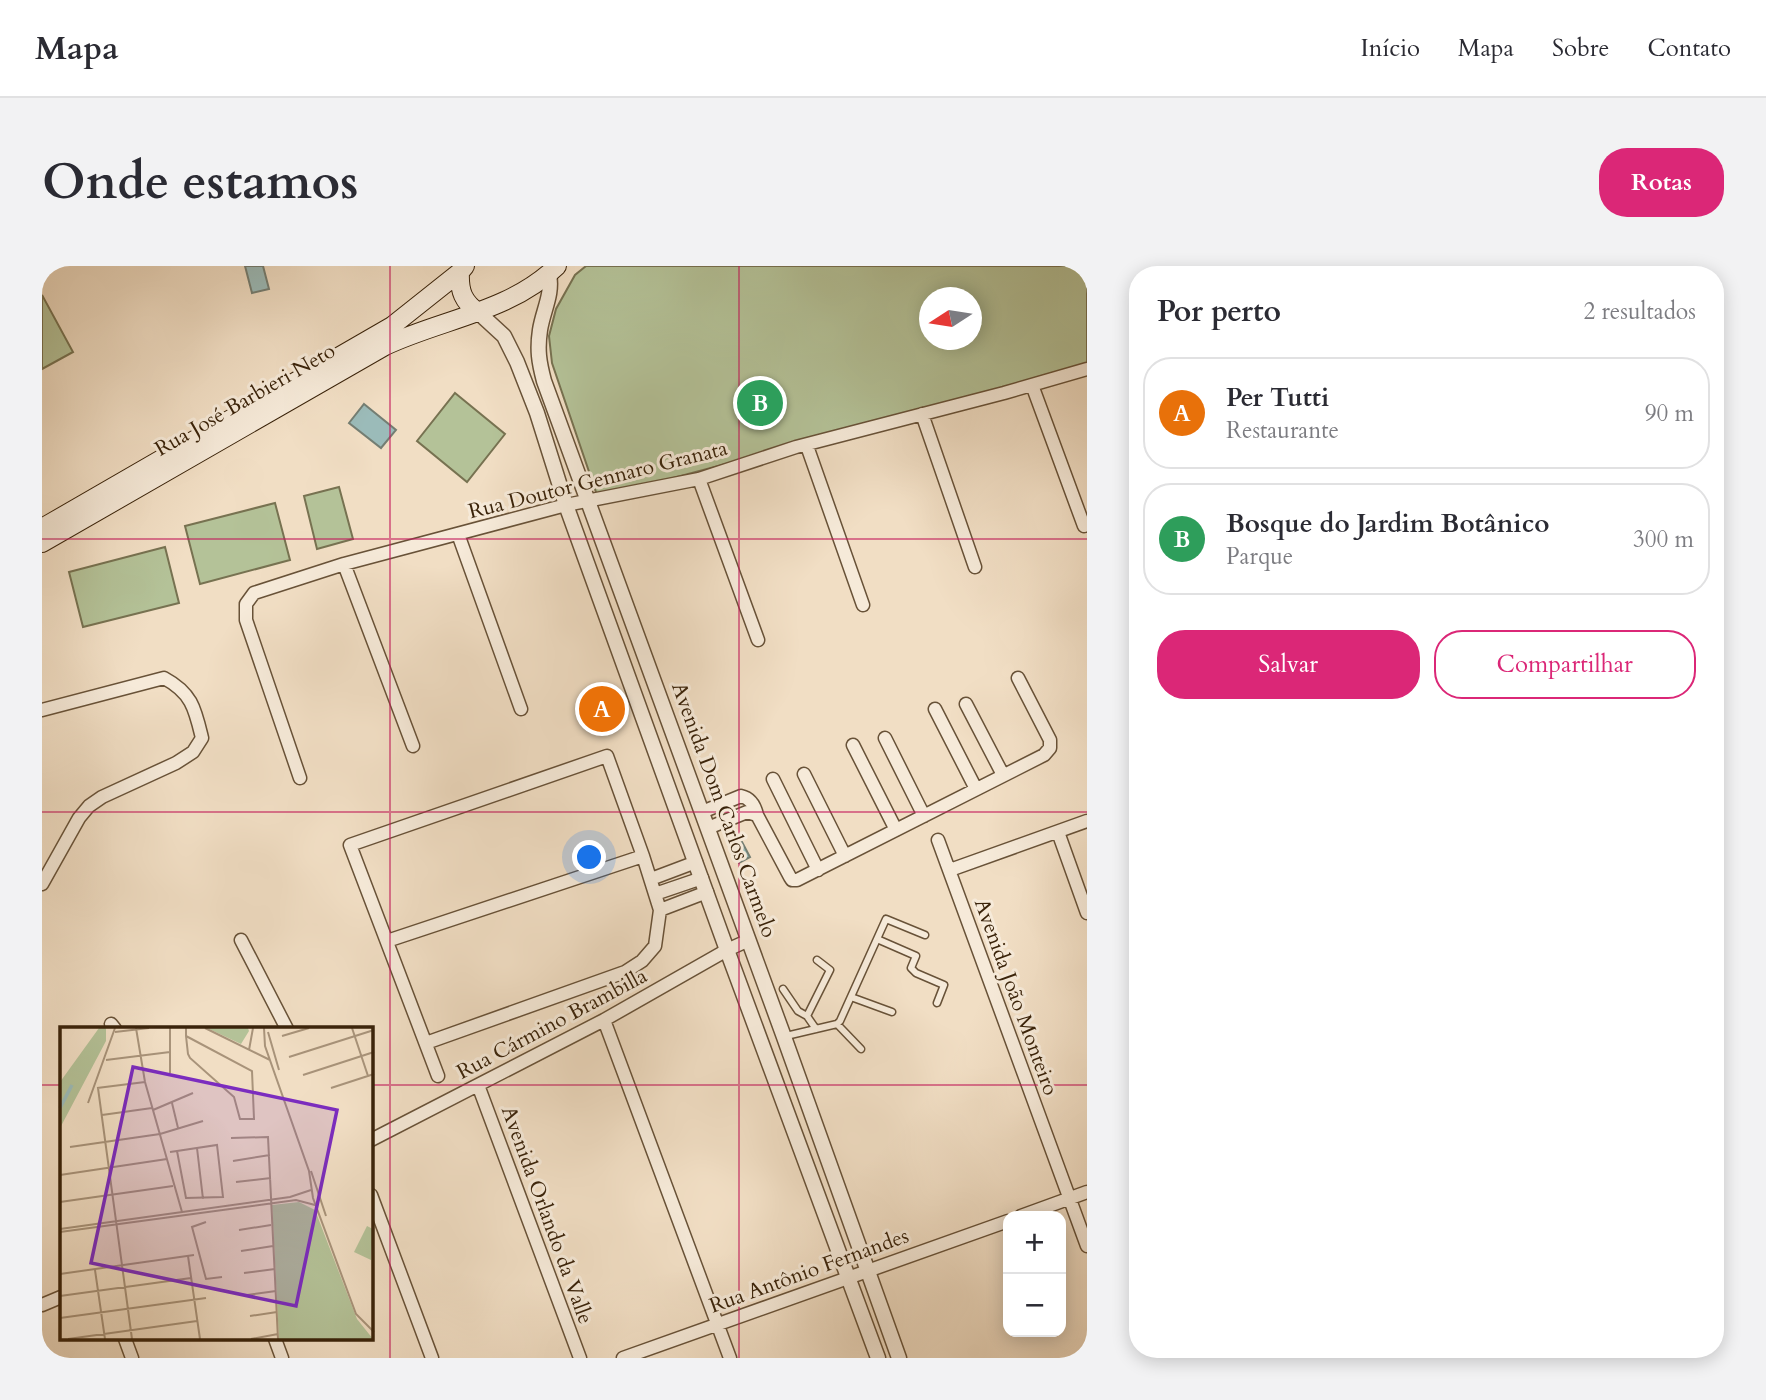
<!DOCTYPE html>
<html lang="pt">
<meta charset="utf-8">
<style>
body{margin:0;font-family:Cardo,serif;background:#f2f2f3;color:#2b2b33}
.controls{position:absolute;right:21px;bottom:21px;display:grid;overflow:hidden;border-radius:14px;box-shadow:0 4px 18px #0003}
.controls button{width:63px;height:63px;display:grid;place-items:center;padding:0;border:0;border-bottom:2px solid #e1e1e2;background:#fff;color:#2b2b33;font:35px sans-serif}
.compass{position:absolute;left:877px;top:21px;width:63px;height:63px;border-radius:50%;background:#fff;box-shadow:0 4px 18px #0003;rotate:258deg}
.you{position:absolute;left:548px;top:592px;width:24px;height:24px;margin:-18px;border:5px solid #fff;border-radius:50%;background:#1a73e8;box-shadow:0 0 0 10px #1a73e833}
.badge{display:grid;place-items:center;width:46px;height:46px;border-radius:50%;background:#db2777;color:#fff;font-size:23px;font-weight:700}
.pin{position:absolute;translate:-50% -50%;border:4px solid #fff;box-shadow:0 2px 7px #0006}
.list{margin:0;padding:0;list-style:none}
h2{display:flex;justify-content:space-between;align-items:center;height:91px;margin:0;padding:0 28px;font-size:30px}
h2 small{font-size:23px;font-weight:400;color:#7c7c81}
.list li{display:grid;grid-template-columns:46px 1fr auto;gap:21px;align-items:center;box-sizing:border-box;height:112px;margin:0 14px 14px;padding:0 14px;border:2px solid #e1e1e2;border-radius:28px}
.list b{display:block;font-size:26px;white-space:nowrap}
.list p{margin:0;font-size:23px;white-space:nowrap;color:#7c7c81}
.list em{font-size:23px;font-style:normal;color:#7c7c81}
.actions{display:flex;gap:14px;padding:21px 28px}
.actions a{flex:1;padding:16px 0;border:2px solid #db2777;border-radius:28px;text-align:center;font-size:24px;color:#db2777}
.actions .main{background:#db2777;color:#fff}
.map{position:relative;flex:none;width:1045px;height:1092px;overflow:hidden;border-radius:28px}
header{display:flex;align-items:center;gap:42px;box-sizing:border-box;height:98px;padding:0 35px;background:#fff;border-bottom:2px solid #e1e1e2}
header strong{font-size:33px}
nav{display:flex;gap:38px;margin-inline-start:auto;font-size:24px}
.intro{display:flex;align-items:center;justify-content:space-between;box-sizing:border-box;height:168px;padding:0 42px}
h1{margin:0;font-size:49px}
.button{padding:18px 32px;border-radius:28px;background:#db2777;color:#fff;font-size:24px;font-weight:700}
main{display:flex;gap:42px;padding:0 42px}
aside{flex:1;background:#fff;border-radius:28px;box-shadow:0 4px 18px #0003}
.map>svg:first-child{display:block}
.green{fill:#b4c298;stroke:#777251;stroke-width:2;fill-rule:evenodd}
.water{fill:#9bbbb9;stroke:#747e73;stroke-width:2}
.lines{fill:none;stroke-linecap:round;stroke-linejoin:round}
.service-casing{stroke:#685238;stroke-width:9}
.minor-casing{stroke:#685238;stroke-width:15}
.tertiary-casing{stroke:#685238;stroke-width:17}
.secondary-casing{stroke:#3a230a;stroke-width:20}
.service{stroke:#f6ead9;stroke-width:6}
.minor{stroke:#f6ead9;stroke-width:12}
.tertiary{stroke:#f6ead9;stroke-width:14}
.secondary{stroke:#f6ead9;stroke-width:18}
.grid{fill:none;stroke:#c2185b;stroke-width:2;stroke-opacity:0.55}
.labels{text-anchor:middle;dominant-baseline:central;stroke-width:6;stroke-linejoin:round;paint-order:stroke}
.street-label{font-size:21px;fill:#3a230a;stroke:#f6ead9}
.inset-river{fill:none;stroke:#9bbbb9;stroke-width:3.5}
.inset-road{fill:none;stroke:#a8937a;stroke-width:2}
.view{fill:#7b2cbf;fill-opacity:0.15;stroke:#7b2cbf;stroke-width:3.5}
.inset-edge{fill:none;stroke:#3a230a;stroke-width:3.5}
</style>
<header>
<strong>Mapa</strong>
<nav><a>Início</a><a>Mapa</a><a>Sobre</a><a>Contato</a></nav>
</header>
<div class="intro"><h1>Onde estamos</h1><a class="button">Rotas</a></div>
<main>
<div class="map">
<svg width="1045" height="1092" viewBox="0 0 1045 1092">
<rect width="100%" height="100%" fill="#f1dec4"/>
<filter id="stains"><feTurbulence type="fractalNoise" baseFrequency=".00286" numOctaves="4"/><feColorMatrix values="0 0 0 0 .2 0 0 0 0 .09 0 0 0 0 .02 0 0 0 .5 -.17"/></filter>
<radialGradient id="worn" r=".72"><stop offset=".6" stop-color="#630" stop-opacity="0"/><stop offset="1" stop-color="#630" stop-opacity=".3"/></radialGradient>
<path class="green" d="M544,0H1045V102L556,232L510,97L507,70L514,43L533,9ZM888,32H930V74H888Z
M0,29L31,86L0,103Z
M413,127L463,168L425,216L375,175Z
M297,221L311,273L275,283L262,230Z
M233,237L248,294L158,318L143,260Z
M123,281L137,337L41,361L27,306Z"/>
<path class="water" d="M203,0H221L227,23L210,27Z
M322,138L354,164L339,182L307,157Z
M700,576L708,591L697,597L689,582Z"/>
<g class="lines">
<g class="service-casing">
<path id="service" d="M835,673L874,690L869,702L874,707L902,719L895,737
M741,723L756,745L765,750L774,763
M809,731L850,746
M765,750L788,704L775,694
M795,758L819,783
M744,770L795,758L798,755L844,653L883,669"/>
</g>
<g class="minor-casing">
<path id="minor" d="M990,119L1042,260
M880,148L933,301
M765,180L821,339
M657,213L716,374
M416,268L479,443
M302,298L371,480
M924,438L961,509
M893,443L934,523
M0,444L122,412C150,427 153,443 160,472L151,486L134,497L60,531L47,540L37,552L0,618
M843,472L882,550
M811,479L854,564
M762,508L803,590
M258,512L204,354V338L212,327L302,298L524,239L657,213L754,181L962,127L1045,103
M731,513L776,604
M660,546L699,530C708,532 713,540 715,549L748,611L750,614H755L1002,489L1008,482V474L976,412
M666,562L705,546L715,549
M1016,566L1045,647
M896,574L1045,980
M908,604L1045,555
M609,613L654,596
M613,628L660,612
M618,644L665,626
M199,674L245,763
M345,675L601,590
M562,754L688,1092
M69,758L73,763
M384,777L583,706L600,695L613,680L618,644L601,590L565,490L308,579L396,810
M436,819L538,1092
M329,874L562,754L685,684L707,674
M329,929L390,1092
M979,950L1045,926
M0,1039L19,1031
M83,1073L90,1092
M233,1073L240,1092
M581,1092L966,955"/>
</g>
<g class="tertiary-casing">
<path id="tertiary" d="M507,8C511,29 501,44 498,64C495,84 497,96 502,115L742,771L857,1092
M437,47L462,70L475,96L495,147L524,239L685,684L836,1092"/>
</g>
<g class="secondary-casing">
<path id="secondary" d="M418,6C417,25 421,36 437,47
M0,262L350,60L418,6L423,0
M0,277L343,80C400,53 468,46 515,0"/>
</g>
<use href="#service" class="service"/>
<use href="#minor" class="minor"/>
<use href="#tertiary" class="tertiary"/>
<use href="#secondary" class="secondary"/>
</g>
<path class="grid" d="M348,0V1092M697,0V1092M0,273H1045M0,546H1045M0,819H19M329,819H1045"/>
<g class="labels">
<g class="street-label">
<text transform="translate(203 134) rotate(-30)">Rua José Barbieri Neto</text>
<text transform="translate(556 214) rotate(-14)">Rua Doutor Gennaro Granata</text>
<text transform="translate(682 544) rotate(70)">Avenida Dom Carlos Carmelo</text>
<text transform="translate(974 731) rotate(70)">Avenida João Monteiro</text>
<text transform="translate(510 758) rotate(-28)">Rua Cármino Brambilla</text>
<text transform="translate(505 949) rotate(70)">Avenida Orlando da Valle</text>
<text transform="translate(767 1005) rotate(-20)">Rua Antônio Fernandes</text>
</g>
</g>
<g transform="translate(18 761)">
<rect width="313" height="313" fill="#f1dec4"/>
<path d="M39,1H46V14L0,101V125V55ZM147,1H188L189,4L181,17ZM239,175L255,183L297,292L313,312H219L212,178ZM307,199L313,202L311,233L294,225Z" fill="#b4c298"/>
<path class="inset-river" d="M0,81L12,58"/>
<path class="inset-road" d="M76,1L85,55L122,185M110,1V46M126,1V9L128,27L130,31L174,70L180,92H194L192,44L126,9M145,1L210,33M204,1L205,19L249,144L253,171L296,287L314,305M292,1L308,49M55,5L89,1M208,5L219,43M222,9L249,1M189,23L193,1M229,30L314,3M46,33L110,25M243,48L314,25M37,61L85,55M38,61L72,312M271,61L314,47M28,76L55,1M112,76L118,101M93,83L133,66M42,88L92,81M171,111L208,110L218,312M10,120L100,107L143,94M137,121L143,172M110,125L117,124L157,118L163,170L126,171L117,124M173,134L210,128M251,144L266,189M0,148L107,132M176,155L211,151M0,175L113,159M146,195L132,200L146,252L162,250M0,202L230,170L251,163M179,203L211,198M0,205L236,173L255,178M181,224L213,219M128,229L140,312M35,243L45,312M184,246L215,242M0,247L134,228M187,268L216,264M0,269L131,251M190,289L217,285M0,291L146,271M8,312L137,294M191,312L218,307"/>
<path class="view" d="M73,40L277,83L236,279L31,236Z"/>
<rect width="313" height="313" class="inset-edge"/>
</g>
<rect width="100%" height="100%" filter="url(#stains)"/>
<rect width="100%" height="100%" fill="url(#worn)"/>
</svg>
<div class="controls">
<button>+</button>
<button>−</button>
</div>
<svg class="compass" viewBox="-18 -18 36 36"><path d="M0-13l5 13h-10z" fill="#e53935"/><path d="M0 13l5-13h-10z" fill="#7c7c81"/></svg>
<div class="you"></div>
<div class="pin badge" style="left:560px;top:443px;background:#e8710a">A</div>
<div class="pin badge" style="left:718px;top:137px;background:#2e9e5b">B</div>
</div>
<aside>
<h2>Por perto<small>2 resultados</small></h2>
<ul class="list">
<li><span class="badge" style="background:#e8710a">A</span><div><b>Per Tutti</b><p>Restaurante</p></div><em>90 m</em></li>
<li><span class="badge" style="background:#2e9e5b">B</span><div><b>Bosque do Jardim Botânico</b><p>Parque</p></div><em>300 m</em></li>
</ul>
<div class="actions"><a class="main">Salvar</a><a>Compartilhar</a></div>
</aside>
</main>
